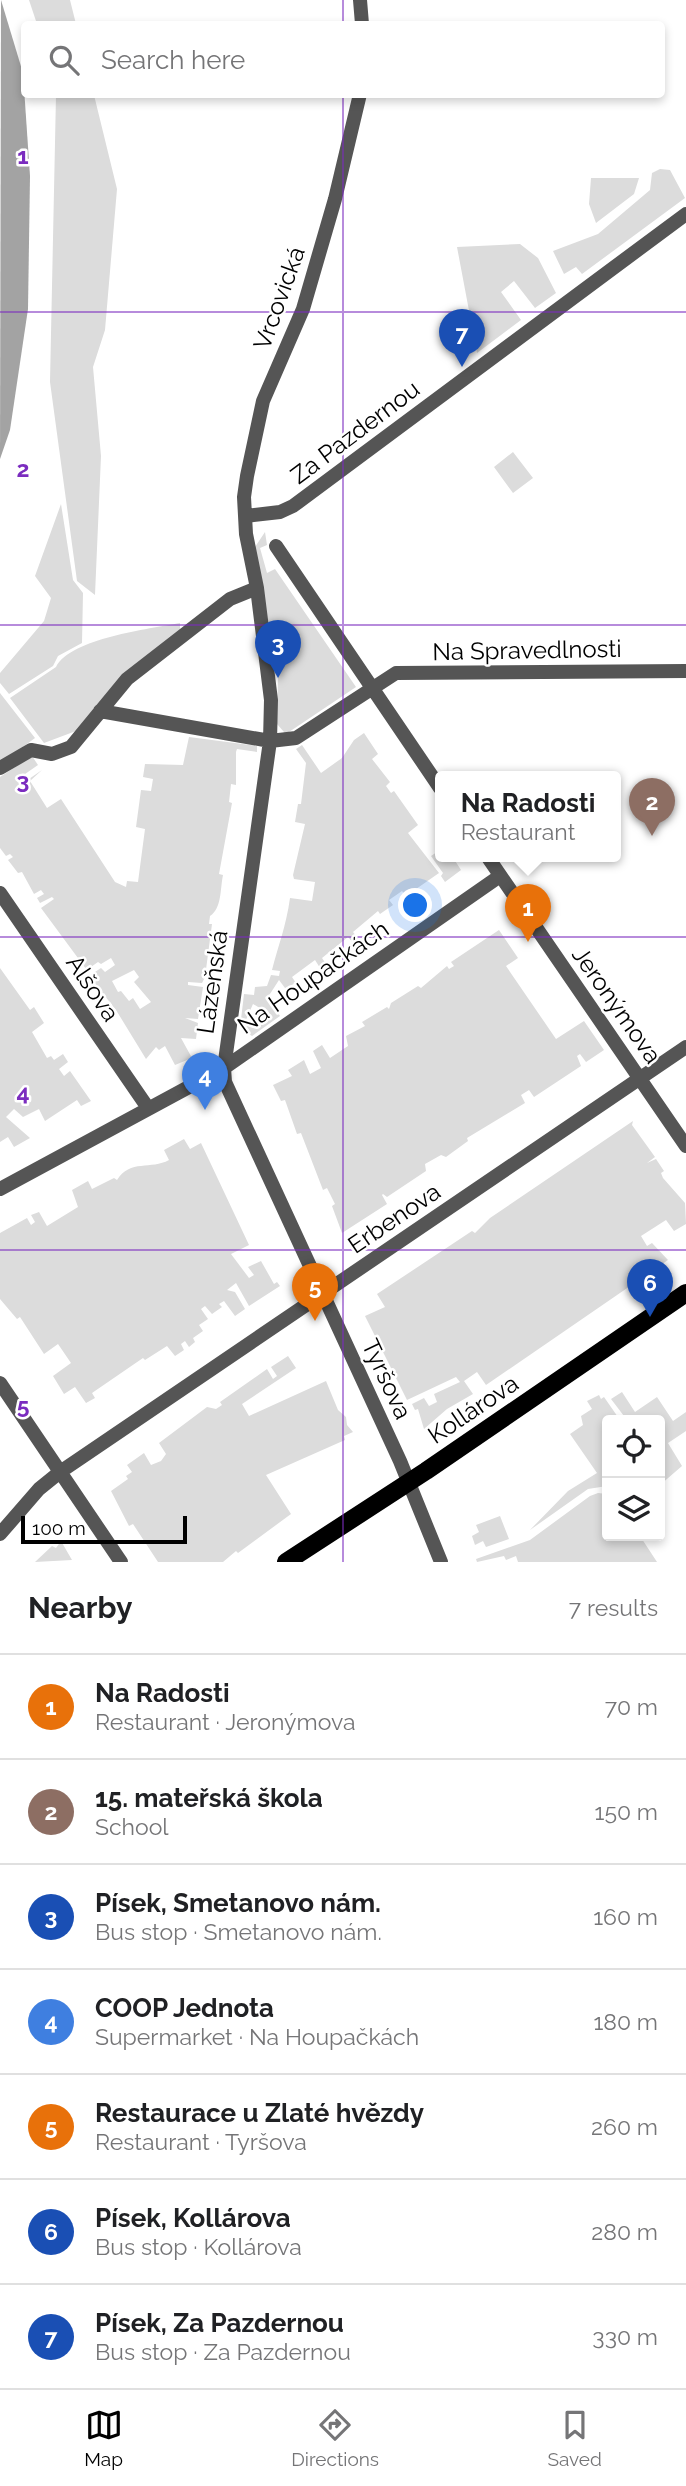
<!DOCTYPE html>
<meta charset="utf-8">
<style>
body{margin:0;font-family:Raleway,sans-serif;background:#f6f6f6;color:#202124}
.controls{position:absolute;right:21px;bottom:21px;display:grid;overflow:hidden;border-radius:7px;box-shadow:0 4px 10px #0003}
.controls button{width:63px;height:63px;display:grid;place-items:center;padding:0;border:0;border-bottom:2px solid #e0e0e0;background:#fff;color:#202124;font:35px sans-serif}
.scale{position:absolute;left:21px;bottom:18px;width:166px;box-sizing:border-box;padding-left:7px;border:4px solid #000;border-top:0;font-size:19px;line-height:24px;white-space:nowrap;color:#000;-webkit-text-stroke:5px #fff;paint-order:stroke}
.you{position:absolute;left:416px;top:906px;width:24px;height:24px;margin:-18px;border:5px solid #fff;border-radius:50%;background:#1a73e8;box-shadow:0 0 0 10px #1a73e833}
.badge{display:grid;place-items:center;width:46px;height:46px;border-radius:50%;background:#000;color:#fff;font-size:23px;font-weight:700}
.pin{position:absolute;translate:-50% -58px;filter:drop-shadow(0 2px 4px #0008)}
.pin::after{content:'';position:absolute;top:37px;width:24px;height:21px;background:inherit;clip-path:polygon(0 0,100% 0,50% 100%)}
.popup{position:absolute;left:435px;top:771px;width:186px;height:91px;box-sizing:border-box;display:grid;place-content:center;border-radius:7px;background:#fff;filter:drop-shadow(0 2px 5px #0005);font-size:23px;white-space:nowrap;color:#757577}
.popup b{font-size:26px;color:#202124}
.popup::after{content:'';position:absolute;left:50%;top:100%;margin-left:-14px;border:14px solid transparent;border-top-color:#fff}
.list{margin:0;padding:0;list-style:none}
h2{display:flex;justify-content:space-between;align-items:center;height:91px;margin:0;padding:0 28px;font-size:30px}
h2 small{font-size:23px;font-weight:400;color:#757577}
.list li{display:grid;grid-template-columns:46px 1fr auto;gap:21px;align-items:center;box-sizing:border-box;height:105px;padding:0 28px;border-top:2px solid #e0e0e0}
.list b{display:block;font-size:26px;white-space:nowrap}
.list p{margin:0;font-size:23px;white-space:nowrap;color:#757577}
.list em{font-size:23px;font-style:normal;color:#757577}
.icon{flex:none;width:38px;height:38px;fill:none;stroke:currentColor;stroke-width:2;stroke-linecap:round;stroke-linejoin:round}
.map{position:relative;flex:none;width:686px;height:1562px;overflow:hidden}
.search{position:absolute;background:#fff;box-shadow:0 4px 10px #0003;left:21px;right:21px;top:21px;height:77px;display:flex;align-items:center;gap:18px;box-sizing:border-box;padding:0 24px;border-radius:7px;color:#757577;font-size:26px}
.sheet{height:826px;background:#fff}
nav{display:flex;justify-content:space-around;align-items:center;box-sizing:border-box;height:98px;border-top:2px solid #e0e0e0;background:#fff;font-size:19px;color:#757577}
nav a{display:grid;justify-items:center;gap:4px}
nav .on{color:#000}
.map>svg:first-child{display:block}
.green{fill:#dcdcdc;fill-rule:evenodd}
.water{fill:#a3a3a3}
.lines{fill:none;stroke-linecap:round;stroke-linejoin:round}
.minor{stroke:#555;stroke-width:14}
.major{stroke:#000;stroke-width:18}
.grid{fill:none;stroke:#7b2cbf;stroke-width:2;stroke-opacity:0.55}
.labels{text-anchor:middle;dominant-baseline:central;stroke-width:5;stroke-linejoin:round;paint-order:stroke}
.street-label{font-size:24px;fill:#000;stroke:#fff}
.grid-label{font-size:23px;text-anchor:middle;font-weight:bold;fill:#7b2cbf;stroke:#fff;stroke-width:5;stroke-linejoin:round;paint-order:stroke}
</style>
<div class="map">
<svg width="686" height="1562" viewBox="0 0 686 1562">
<rect width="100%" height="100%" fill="#fff"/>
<path class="green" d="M29,0H70L76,24H37Z
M56,95H94L117,189L105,330L93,367L101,456L95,595L77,581L50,382Z
M660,169L670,170L685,198L582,274L576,267L564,274L553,251L598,234L650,190L652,173Z
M591,178H639L634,194L596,223L589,204Z
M520,244L538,258L556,293L535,308L514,281L501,292L521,320L477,353L457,247Z
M513,452L533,478L513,493L494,467Z
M61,504L73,580L83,593L82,643L58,656L53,666L9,694L0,683V673L44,621L51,598L35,576Z
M265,532L267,545L260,548L267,573L275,569L356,687L283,736L284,732L277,724L278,676L271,660L255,547Z
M180,623V632L76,731L44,743L10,698L56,667C71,638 149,629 180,623Z
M0,693L35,738L0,764Z
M364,733L378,754L372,759L390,782L386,786L391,793L394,791L418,825L408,833L439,873L406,896L402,891L389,900L393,905L380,914L378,911L353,932L360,941L355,945L348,937L322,958L328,967L322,971L315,960L292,977L296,983L285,988L279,980L268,997L280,1016L252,1036L240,1028L244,994L254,995L255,987L267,986L271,975L279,976L280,971L272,970C278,946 286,927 290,898L312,901L315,882L294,879L293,875L305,824L295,822L298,804H301L306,763L296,749L302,745L321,773L342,758L354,740ZM253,1004L268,1013L260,1026L256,1024L253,1028L245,1022Z
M189,737L257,746V752L237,749L236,752V785L231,784L229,802L232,803L219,874L223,875C220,889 222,908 210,916L209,924H212L205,977L202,983L188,982V985L203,987L198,1019L185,1018L198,1023L196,1039L181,1038L192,1058L175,1065L165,1046L159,1050L156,1047L146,1059L116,1010L89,976L101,968L105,972L115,965L111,958L101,964L98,962L88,969L89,973L41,908L54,899L52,897L40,903L37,898L44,894L41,890L34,894L22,872L18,873L8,860L13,857L10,854L6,856L0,848V777L32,756L38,765L25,774L29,779L42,770L30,781L47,808L61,799L115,882L126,887L127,881L138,882L145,829L136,827L141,790L151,791L153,779L143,777L145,764L183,765ZM134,970L139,977L134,982L151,1002L140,1009L133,998L129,1001L121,991L118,992L112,981Z
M440,845V856H452L461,870L445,882L441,876L443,873L431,856L440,850Z
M499,930L518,958L506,966L556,1039L584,1021L604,1050L586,1062L580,1054L577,1056L581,1066L534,1097L529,1090L521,1095L525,1103L467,1138L468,1141L446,1157L441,1155L425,1164L426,1171L387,1197L383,1194L382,1195L387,1204L342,1233L332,1206L335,1204L327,1188L323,1190L301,1133L297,1134L285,1100L281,1101L273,1085L292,1076L288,1070L304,1060L310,1074L321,1068L313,1051L322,1045L330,1058L348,1046L346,1036L365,1026L362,1022L387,1007L389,1009L391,1003L418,986L421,988L447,966L449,969L454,966L451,962Z
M0,968L30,1010L34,1007L44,1023L32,1032L47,1058L51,1056L54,1060L63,1054L68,1062L59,1069L64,1076L70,1071L91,1101L81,1106L77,1100L45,1121L39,1109L23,1117L14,1109L6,1117L30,1138L14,1147L8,1137L0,1142Z
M633,1121L632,1125L655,1157L647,1163L656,1159L664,1171L661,1173L663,1178L685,1203L686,1224L674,1231L666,1220L641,1236L647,1246L652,1243L668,1260L486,1385L477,1372L464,1381L473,1394L447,1409L424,1429L418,1409L415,1410L412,1404L424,1398L429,1406L437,1402L434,1394L460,1382L456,1377L407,1400L365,1316L385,1307L377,1294L472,1231L475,1233L490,1218Z
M184,1139L190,1149L201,1143L249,1245L231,1254L249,1278L254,1275L248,1267L261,1261L274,1284L277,1282L280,1286L249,1306L236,1283L227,1290L235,1292L245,1309L235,1316L224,1301L219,1304L222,1307L212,1314L205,1306L201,1309L208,1319L199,1325L203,1331L193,1338L195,1342L189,1347L185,1341L181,1344L184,1350L175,1356L167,1346L145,1360L143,1358L92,1393L95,1398L86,1403L75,1387L64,1394L53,1376L71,1363L58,1344L44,1354L20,1317L17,1319L0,1299V1233L27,1218L31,1225L35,1222L31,1215L39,1212L47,1226L78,1207L72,1190L88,1181L92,1189L114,1178L117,1180C130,1159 151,1170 169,1160L164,1150Z
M288,1356L296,1368L242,1404L249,1416L326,1381L338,1410L346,1417L347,1425L353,1432L344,1436L345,1440L266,1475L291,1514L238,1553L236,1551L223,1562H158L133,1524L129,1526L111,1491L128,1479L126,1476L132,1472L127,1465L144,1453L151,1465L161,1461L166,1454L159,1443L207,1407L216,1409L222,1405L220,1402L267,1369L273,1379L277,1376L271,1367Z
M622,1392L635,1412L657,1397L673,1421L686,1412V1431L668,1443L682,1466L660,1485V1420H627L611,1399Z
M599,1395L601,1399L604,1397L620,1420H607V1486L588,1489L530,1530L568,1491L597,1473L570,1434L583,1425L581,1416L592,1409L587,1401Z
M598,1493L607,1494V1536H640L657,1562H518L516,1556L506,1560L504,1556L477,1562L476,1559L530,1540L590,1496Z
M500,1516L509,1539L486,1547L483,1541L475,1545L472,1536L479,1532L476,1525Z
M61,1541L72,1560L35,1562L52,1546L56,1548Z"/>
<path class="water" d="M1,0L23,73L30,176L28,309L10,430L0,459Z"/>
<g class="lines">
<path class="minor" d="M360,0L362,24
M360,94L335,199L303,309L263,401L247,476L244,497L246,534L257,588L271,700L270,741L224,1068L225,1082L400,1461L441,1562
M246,516L280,512L293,506L686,214
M276,546L440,788
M100,711L270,741L296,738L396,673L686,671
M0,768L31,750L52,754L71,747L127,679L230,599L257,588
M487,856L686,1146
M0,893L148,1108
M0,1189L224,1068L500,876
M0,1383L121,1562
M0,1534L39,1489L60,1472L686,1047"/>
<path class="major" d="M286,1562L426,1471L686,1293"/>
</g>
<path class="grid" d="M343,0V24M343,94V1562M0,312H686M0,625H686M0,937H686M0,1250H686"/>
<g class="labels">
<g class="street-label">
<text transform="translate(279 298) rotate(-70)">Vrcovická</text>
<text transform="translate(355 432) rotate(-37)">Za Pazdernou</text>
<text transform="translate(527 650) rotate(-1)">Na Spravedlnosti</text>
<text transform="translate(313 977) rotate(-35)">Na Houpačkách</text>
<text transform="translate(212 982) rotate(-82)">Lázeňská</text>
<text transform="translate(93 988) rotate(56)">Alšova</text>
<text transform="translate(617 1005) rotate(55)">Jeronýmova</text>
<text transform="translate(394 1218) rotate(-34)">Erbenova</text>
<text transform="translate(387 1379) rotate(65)">Tyršova</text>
<text transform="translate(473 1409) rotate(-34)">Kollárova</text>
</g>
</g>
<g class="grid-label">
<text x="23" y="164">1</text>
<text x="23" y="477">2</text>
<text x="23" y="789">3</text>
<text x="23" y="1101">4</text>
<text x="23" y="1414">5</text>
</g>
</svg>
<div class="controls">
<button><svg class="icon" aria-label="locate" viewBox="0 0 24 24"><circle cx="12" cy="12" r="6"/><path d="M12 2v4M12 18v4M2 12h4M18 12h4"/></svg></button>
<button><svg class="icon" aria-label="layers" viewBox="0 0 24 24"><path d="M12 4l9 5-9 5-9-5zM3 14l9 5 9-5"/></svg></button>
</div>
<div class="scale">100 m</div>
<div class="you"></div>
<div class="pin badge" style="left:528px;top:942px;background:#e8710a">1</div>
<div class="popup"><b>Na Radosti</b>Restaurant</div>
<div class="pin badge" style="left:652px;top:836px;background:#8d6e63">2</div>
<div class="pin badge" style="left:278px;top:678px;background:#1a4fb4">3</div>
<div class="pin badge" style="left:205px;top:1110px;background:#3f7fe0">4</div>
<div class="pin badge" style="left:315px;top:1321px;background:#e8710a">5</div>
<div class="pin badge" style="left:650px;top:1317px;background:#1a4fb4">6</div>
<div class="pin badge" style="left:462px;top:367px;background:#1a4fb4">7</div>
<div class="search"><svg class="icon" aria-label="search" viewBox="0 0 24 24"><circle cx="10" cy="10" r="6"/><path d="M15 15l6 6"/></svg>Search here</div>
</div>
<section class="sheet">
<h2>Nearby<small>7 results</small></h2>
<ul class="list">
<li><span class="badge" style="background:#e8710a">1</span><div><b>Na Radosti</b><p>Restaurant · Jeronýmova</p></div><em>70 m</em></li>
<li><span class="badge" style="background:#8d6e63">2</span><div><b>15. mateřská škola</b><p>School</p></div><em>150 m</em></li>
<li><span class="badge" style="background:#1a4fb4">3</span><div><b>Písek, Smetanovo nám.</b><p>Bus stop · Smetanovo nám.</p></div><em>160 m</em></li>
<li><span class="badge" style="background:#3f7fe0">4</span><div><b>COOP Jednota</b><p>Supermarket · Na Houpačkách</p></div><em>180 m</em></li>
<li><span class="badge" style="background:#e8710a">5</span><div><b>Restaurace u Zlaté hvězdy</b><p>Restaurant · Tyršova</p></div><em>260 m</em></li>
<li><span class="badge" style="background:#1a4fb4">6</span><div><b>Písek, Kollárova</b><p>Bus stop · Kollárova</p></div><em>280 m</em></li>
<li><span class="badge" style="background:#1a4fb4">7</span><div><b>Písek, Za Pazdernou</b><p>Bus stop · Za Pazdernou</p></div><em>330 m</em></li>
</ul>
</section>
<nav>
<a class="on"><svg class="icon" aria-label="map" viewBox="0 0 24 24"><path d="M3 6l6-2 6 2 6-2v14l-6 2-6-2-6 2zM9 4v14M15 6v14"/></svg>Map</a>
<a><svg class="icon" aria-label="directions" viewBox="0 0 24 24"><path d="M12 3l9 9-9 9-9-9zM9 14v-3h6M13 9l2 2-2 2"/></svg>Directions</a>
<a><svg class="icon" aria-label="saved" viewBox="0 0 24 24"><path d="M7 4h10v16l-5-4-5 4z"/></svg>Saved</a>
</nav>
